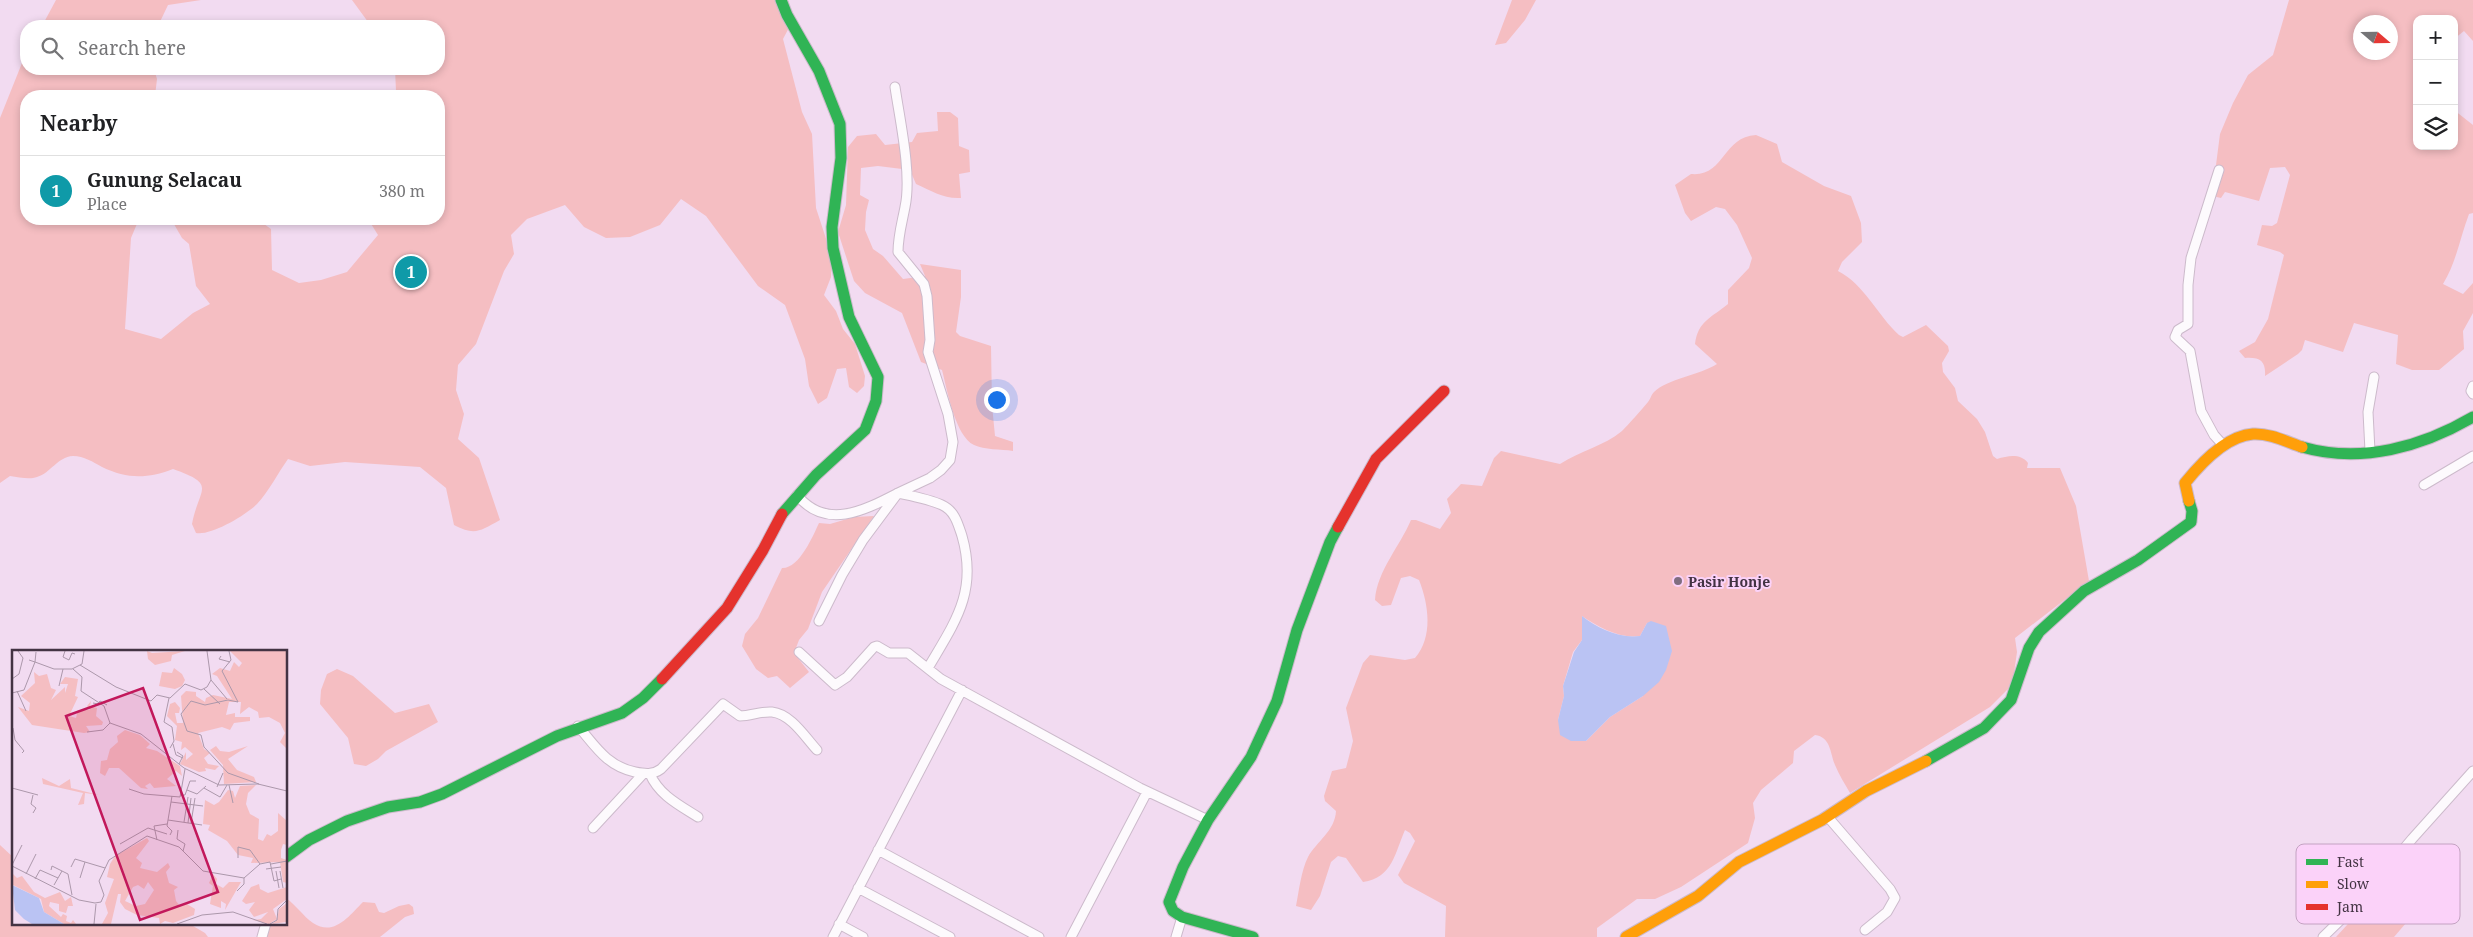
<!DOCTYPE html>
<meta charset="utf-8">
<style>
body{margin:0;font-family:"Noto Serif",serif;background:#f2f2f2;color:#202124}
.controls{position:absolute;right:15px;top:15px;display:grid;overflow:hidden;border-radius:10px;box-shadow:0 2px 8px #0003}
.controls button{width:45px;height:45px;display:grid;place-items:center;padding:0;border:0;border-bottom:1px solid #e0e0e0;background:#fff;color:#202124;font:25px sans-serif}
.compass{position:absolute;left:2353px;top:15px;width:45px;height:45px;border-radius:50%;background:#fff;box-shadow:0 2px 8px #0003;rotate:110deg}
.you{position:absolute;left:996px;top:399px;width:18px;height:18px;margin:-12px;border:4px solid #fff;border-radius:50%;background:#1a73e8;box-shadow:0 0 0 8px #1a73e833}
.badge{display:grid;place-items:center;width:32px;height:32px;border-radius:50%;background:#806e80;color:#fff;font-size:16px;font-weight:700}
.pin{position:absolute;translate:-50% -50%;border:2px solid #fff;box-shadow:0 1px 5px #0006}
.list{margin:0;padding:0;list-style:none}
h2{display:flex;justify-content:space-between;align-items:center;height:65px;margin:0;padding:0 20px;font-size:21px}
h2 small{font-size:16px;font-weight:400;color:#757577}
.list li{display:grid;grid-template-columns:32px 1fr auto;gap:15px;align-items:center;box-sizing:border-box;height:70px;padding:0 20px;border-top:1px solid #e0e0e0}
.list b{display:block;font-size:19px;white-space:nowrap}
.list p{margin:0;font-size:16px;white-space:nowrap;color:#757577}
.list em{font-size:16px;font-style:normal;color:#757577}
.icon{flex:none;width:28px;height:28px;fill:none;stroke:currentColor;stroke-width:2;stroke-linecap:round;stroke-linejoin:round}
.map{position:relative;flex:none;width:2473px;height:937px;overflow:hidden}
.search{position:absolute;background:#fff;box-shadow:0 2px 8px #0003;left:20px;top:20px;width:425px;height:55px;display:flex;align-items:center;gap:12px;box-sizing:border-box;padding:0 18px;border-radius:20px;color:#757577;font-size:19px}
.panel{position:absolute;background:#fff;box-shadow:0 2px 8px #0003;left:20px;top:90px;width:425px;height:135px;border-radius:20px}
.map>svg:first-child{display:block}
.green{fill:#f5bec2;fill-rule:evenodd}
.water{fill:#bac3f3}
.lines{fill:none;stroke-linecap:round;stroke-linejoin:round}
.street-casing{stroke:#ccbacb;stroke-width:11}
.fast-casing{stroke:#ccbacb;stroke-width:13}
.slow-casing{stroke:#ccbacb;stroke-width:13}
.jam-casing{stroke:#ccbacb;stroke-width:13}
.street{stroke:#fdfafd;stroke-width:9}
.fast{stroke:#30b455;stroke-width:11}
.slow{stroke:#ff9f0a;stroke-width:11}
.jam{stroke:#e5322d;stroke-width:11}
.poi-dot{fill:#806e80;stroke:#fbd2f9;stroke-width:2}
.labels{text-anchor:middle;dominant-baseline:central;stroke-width:4;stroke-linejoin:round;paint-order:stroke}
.poi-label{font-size:14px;font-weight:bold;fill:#433343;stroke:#fbd2f9;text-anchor:start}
.inset-road{fill:none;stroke:#ac98ab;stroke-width:1}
.view{fill:#c2185b;fill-opacity:0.15;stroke:#c2185b;stroke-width:2.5}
.inset-edge{fill:none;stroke:#433343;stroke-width:2.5}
.key{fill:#fbd2f9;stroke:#c4a2c2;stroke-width:1}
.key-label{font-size:14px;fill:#433343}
</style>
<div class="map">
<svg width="2473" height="937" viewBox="0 0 2473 937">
<rect width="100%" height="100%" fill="#f2dbf1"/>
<path class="green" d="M56,0H201L168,5L158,26H42Z
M352,0H788L793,20L783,39L802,112L812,134L816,208L832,257L831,277L824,295L836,311L843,329L855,344L865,376L864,386L857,393L849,387L846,368L837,369L827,398L818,404L809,386L805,359L785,305L758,286L706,216L681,199L660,225L630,237L606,238L584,227L565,205L527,219L511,235L514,254L504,271L476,344L458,365L456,390L464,414L458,439L479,458L500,520C480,531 475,536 454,525L446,488L420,467L345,462L310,466L288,459C278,473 269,491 257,504C246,515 211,536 196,533L192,524C199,487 218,485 173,469C147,479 127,479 102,467C93,462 84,456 73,456C57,457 51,473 37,477C29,480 19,477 10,476L0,483V118L26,53V69H154L157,79L155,96H26V219H139L131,238L125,329L161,339L193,313L210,304L196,286L189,244L182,238L171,219H257L271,229L272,270L299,283L321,280L347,272L378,235L368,219H439V96H394L396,91L395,69H439V26H371Z
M1512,0H1536L1525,20L1506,43L1495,45Z
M2289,0H2473V41L2464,31L2454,39V19H2417V99L2414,103L2417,106V146H2454V110L2473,125V213L2469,214C2460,238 2456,263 2443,284L2463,294L2473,283V313L2463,331L2464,349L2439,370H2412L2396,364L2398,335L2354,323L2343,352L2305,340L2302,350L2298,354L2265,376C2266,361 2260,357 2245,358L2239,351L2255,342L2268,319L2284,255L2280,252L2257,245L2262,225L2272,226L2277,223L2290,175L2285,167L2270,168L2259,201L2225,192L2221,198L2208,195L2216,165L2220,134L2233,103L2248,75L2273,55ZM2360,22H2390V52H2360Z
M937,112H950L958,118L959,146L969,150L970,172L959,174L961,198C943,199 932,191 916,184L910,170L878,166L861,168L860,195L869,200L866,212L865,230L873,249L883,256L903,279L925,276L920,264L961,270V297L956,332L960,336L991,346L992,405L995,436L1013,442V451C1001,449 984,450 974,445C955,436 947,389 942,370L921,362L902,313L865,293L854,281L838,232L846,205L848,147L857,136L876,134L885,145L912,142L917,133L938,131Z
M1756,135L1777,144L1782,162L1824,186L1851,196L1861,223L1862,242L1842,262L1838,271C1864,284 1878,316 1899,335L1903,337L1926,325L1948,346L1949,351L1942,363L1943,372L1955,388L1958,401L1977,419L1985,432L1993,456L1997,459C2008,456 2020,453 2028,463L2027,468H2060L2076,506L2089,581L2015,638L2017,652L2014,673L2008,689L1990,707L1850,793C1845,784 1839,775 1835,765C1830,753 1831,737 1815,735L1794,751L1793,763L1761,790L1753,803L1755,818L1748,843L1681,887L1655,899H1637L1597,928V937H1445L1446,906L1404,883L1398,875L1415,841L1410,833L1405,830C1395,852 1393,878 1363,882L1346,858L1338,856L1331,862L1320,896L1311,910L1296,906C1299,891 1301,871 1308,857C1317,841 1335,831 1336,811L1325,801L1324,796L1332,771L1346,768L1353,741L1346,708L1363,663L1370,655L1405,660L1415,658C1433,637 1429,605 1419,580L1410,576L1401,578L1391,605L1382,606L1375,600C1377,571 1400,546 1411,520H1416L1440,529L1451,513L1447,499L1461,484L1482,486L1494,458L1501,451L1560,464C1580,451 1604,446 1622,431C1628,425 1642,409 1648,402C1650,400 1651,395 1654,392C1667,379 1700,375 1717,364L1695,344C1698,321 1711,318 1728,304V290L1749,268L1752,258L1737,225L1725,209L1716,207L1691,221L1685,213L1675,185L1691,174C1725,177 1722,137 1756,135ZM1582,616C1598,627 1620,639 1640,636L1647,623L1643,696L1610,717L1586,741L1558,720L1564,696L1563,686L1573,652L1582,640Z
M874,516L822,592L808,629L799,640L794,653L809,672L790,688L777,676L768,678L756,669L742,646L745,634L758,618L782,568C799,569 813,536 819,523L830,524L854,517Z
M337,669L353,676L395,713L429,704L438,722L386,751L378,759L366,766L354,764L348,738L320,704L321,690L327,674Z
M0,845L14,858V923H188L205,933L208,937H0Z
M2381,888L2406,923L2394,937H2336Z
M286,898C296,905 303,916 313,923C334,937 349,916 363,902L375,903L379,912L384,913L399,906L409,904L413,907L414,914L405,917L380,937H264L269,923H286Z"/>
<path class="water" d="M1582,616C1597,628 1620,639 1640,636L1647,623L1651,621L1666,626L1672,651L1666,670L1659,682L1643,696L1610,717L1586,741H1571L1560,735L1558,720L1564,696L1563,686L1574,652L1582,640Z"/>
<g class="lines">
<g class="street-casing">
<path id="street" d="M2219,170L2191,258L2188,285V324L2178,330L2175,337L2190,351L2201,411L2214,435L2223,445
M2473,386L2471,391L2473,394
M2370,451L2368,412L2374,377
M2424,485L2473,456
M797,495C826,531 865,510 898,493C912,496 929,499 942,505C955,511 958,524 962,536C978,592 955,622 928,668
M819,621L842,575L863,540L898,493L930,478L941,470L950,460L953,442L948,414L928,352L930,340L927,296L924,284L898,252C898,236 902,223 905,207C912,174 900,121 895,87
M799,652L835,685L847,677L874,647L877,646L889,653H908L941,679L1140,788L1208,820
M578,726C596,747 607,766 635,772C645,774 653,775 661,769L723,704L740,716C751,716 761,711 772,712C791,714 805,737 817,750
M650,774C659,795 679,805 698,817
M1827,816L1890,889L1895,898L1887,912L1865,930
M593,828L643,774
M878,850L1039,937
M858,888L950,937
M839,924L863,937
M262,937L266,923
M833,937L962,690
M1071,937L1147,792
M1176,937L1182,917
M2323,937L2358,903L2412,839L2473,771"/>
</g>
<g class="fast-casing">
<path id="fast" d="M781,0L787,15L819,71L840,124L841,158L832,227L833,248L849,317L878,377L876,401L865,430L816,475L782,514
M2302,447C2361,464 2422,447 2473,417
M1926,761L1984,728L2011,700L2029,648L2039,632L2084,591L2138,560L2191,522L2192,511L2189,501
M286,857L309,840L347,821L388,807L420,802L442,794L557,736L622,713L643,698L662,679
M1253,937L1182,917L1173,911L1169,902L1183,867L1208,820L1251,757L1277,701L1297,630L1330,542L1338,527"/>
</g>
<g class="slow-casing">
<path id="slow" d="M2189,501L2185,483C2201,463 2226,436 2253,434C2270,433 2287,442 2302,447
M1626,937L1698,896L1739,862L1822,820L1866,791L1926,761"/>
</g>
<g class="jam-casing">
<path id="jam" d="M1338,527L1376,459L1444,391
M662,679L727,608L763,550L782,514"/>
</g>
<use href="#street" class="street"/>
<use href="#fast" class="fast"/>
<use href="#slow" class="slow"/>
<use href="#jam" class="jam"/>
</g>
<circle class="poi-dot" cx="1678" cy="581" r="5"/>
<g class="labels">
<g class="poi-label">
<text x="1688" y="581">Pasir Honje</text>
</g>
</g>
<g transform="translate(12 650)">
<rect width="275" height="275" fill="#f2dbf1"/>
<path d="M135,1L140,3L173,1L160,5L159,11L143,15L136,9ZM218,1H275V99L268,92L273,83L268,73L257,67L247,68L246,62L237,57L228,64L229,52H217L214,65L223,63V67H238V71L222,73L218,80L210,77L186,83L192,99L198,103L192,108L196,114L207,116L203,120L193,118L194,121L187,122L168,114L174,102V110L181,104L173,97L169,100L170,92L163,90L165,76L155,66L158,54L163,52L168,58L167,63H163L165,73H171L169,46L174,41L184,42V46L193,52L194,48L201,45L220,49L205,26L200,24L208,18L218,21L222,12L227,17L230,13ZM162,18L170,24L173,30L170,36L163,39L147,36L150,22L160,23ZM22,22L27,26L35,24L39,38L44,40L39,50L53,37V43L56,34H48L53,27L66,29L63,46L66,47L57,66L64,68L66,60H78L75,56L79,51L78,56L85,58L84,66L91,72L90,75L74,76L78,82L72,83L20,75L6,57L17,61L18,53L9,46L23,33ZM113,80L128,85L138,94L134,98L145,101L168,116L170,126L164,121L155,129L164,136L142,138L138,133L133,136L136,139L129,138L107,118H97L93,126L88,123L89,111L95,110L98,99L106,92L105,86ZM204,96L208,101L217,102L236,96L216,109L225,120L242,127L244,132L212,134L211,115L198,100ZM30,128L47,136L58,129L59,138L87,145L73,143L72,154L66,155L71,143L31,134ZM244,135L236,143L234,154L238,164L247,169L246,189L251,191L255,184L259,186L266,181V163L275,171V195L271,194L269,200V208L275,210V233L271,232L268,212L239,213L241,208L226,205L215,191L196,180L198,175L191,174L193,150L202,155L207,152L216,140L221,141L223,148L228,136ZM135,188L137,191L124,208L130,213L128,218L145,222L156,213L158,217L154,222L157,233L166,237L162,240L164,251L168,256L175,254L183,259L182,265L161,273L153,271L148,274L147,268L125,265L113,259L108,252L109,244H106L99,274H90L96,263L93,253L102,229L95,227L98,214L103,206ZM136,232L142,240L133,254L124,256L113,251L121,237L126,235L132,239ZM0,223L5,228L10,226L22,242L33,248L48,242L53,251L59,247L61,256H56L54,263L47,261V254L38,252L37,256L49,267L51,264L55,266L54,271L59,273L61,270L64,274H52L32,262L29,249L1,235ZM201,224L205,229L204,234L211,238L217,232H229L213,260L214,254L209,251V258L198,254L201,236L197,233ZM247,234L248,239L256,243L275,237V249L261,259L265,269L257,274L241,270L249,269L256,262L242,267L237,260L243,252L234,254L230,251L239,237ZM275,253L274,272L260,274L265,270L267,259Z" fill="#f5bec2" fill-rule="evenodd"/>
<path d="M0,235L27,248L32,262L52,274H20L12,269L3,260Z" fill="#bac3f3"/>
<path class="inset-road" d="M53,1L51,7L57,10L60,3L63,4M217,1L219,10L210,21L226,52L216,50L193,55L179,51L169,64L175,81L189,85L192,97L216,123L247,134M209,6L207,9L218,12M17,10L23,12L24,2M68,15L104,37L139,51L145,45L158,48L173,34L189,40L195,37L199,30L195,1M61,19L70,27L69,41L92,56L98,73L129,84L172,118L207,135L246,134L275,141M0,29L7,24L11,8L6,1M199,30L215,49M47,36L51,19M192,39L208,54M5,41L14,61M0,43L12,40L23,12L42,19H60L70,14L72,1M157,48L152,72L160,77L162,91L158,98M81,53L86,54L88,51L95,55M1,78L3,90L12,101L10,103M75,82L91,80L98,73M161,94L164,105L171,108M165,102L171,106L167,114M217,135L221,153M205,137L211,123M0,138L26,145M192,138L208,147L215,135M117,139L132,144L168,147L173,119M175,140L185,144L194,136M168,145H173L178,131H184M159,152L191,156M21,163L24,158L19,154L21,145M156,170L190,175M172,172L176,147M176,173L179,148M179,173L183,148M166,180L165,189L173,194L171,201M158,185L160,181L155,176L160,146M145,190L142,176L155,174M108,194L136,178L155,184M226,208V197L238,200L248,214M259,214L275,211M0,215L10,195M0,216L67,250L83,253M59,217L63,209L93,218M254,219L269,217M39,220L40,216L56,224L60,245M264,221L267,238M268,221L271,238M14,224L24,204M68,228L73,212M23,229L28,220L46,228M42,235L50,221M225,241L232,234V228M83,253L89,252L92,245L87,231L97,210L135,186L167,197L191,221L232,228L248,214L258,212L262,231L269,229M82,274L84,254M165,274L190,265L221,262L255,274M258,274L265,270L266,259L275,250"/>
<path class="view" d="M131,38L206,242L128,270L54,66Z"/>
<rect width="275" height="275" class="inset-edge"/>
</g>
<rect x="2296" y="844" width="164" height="80" rx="8" class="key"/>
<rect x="2306" y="859" width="22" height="6" fill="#30b455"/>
<rect x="2306" y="881" width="22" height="7" fill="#ff9f0a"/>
<rect x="2306" y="904" width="22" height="6" fill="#e5322d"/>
<g class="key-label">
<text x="2337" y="867">Fast</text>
<text x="2337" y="889">Slow</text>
<text x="2337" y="912">Jam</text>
</g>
</svg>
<div class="controls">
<button>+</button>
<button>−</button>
<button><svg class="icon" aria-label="layers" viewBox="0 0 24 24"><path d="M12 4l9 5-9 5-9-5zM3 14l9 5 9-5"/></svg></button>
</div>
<svg class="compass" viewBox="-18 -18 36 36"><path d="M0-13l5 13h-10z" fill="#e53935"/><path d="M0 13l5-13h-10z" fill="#757577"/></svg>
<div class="you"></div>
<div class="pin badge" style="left:411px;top:272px;background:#0f9aa8">1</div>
<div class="search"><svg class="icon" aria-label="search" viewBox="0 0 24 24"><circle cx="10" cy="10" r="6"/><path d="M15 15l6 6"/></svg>Search here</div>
<section class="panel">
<h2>Nearby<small></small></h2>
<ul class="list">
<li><span class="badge" style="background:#0f9aa8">1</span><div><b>Gunung Selacau</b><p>Place</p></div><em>380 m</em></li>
</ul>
</section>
</div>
